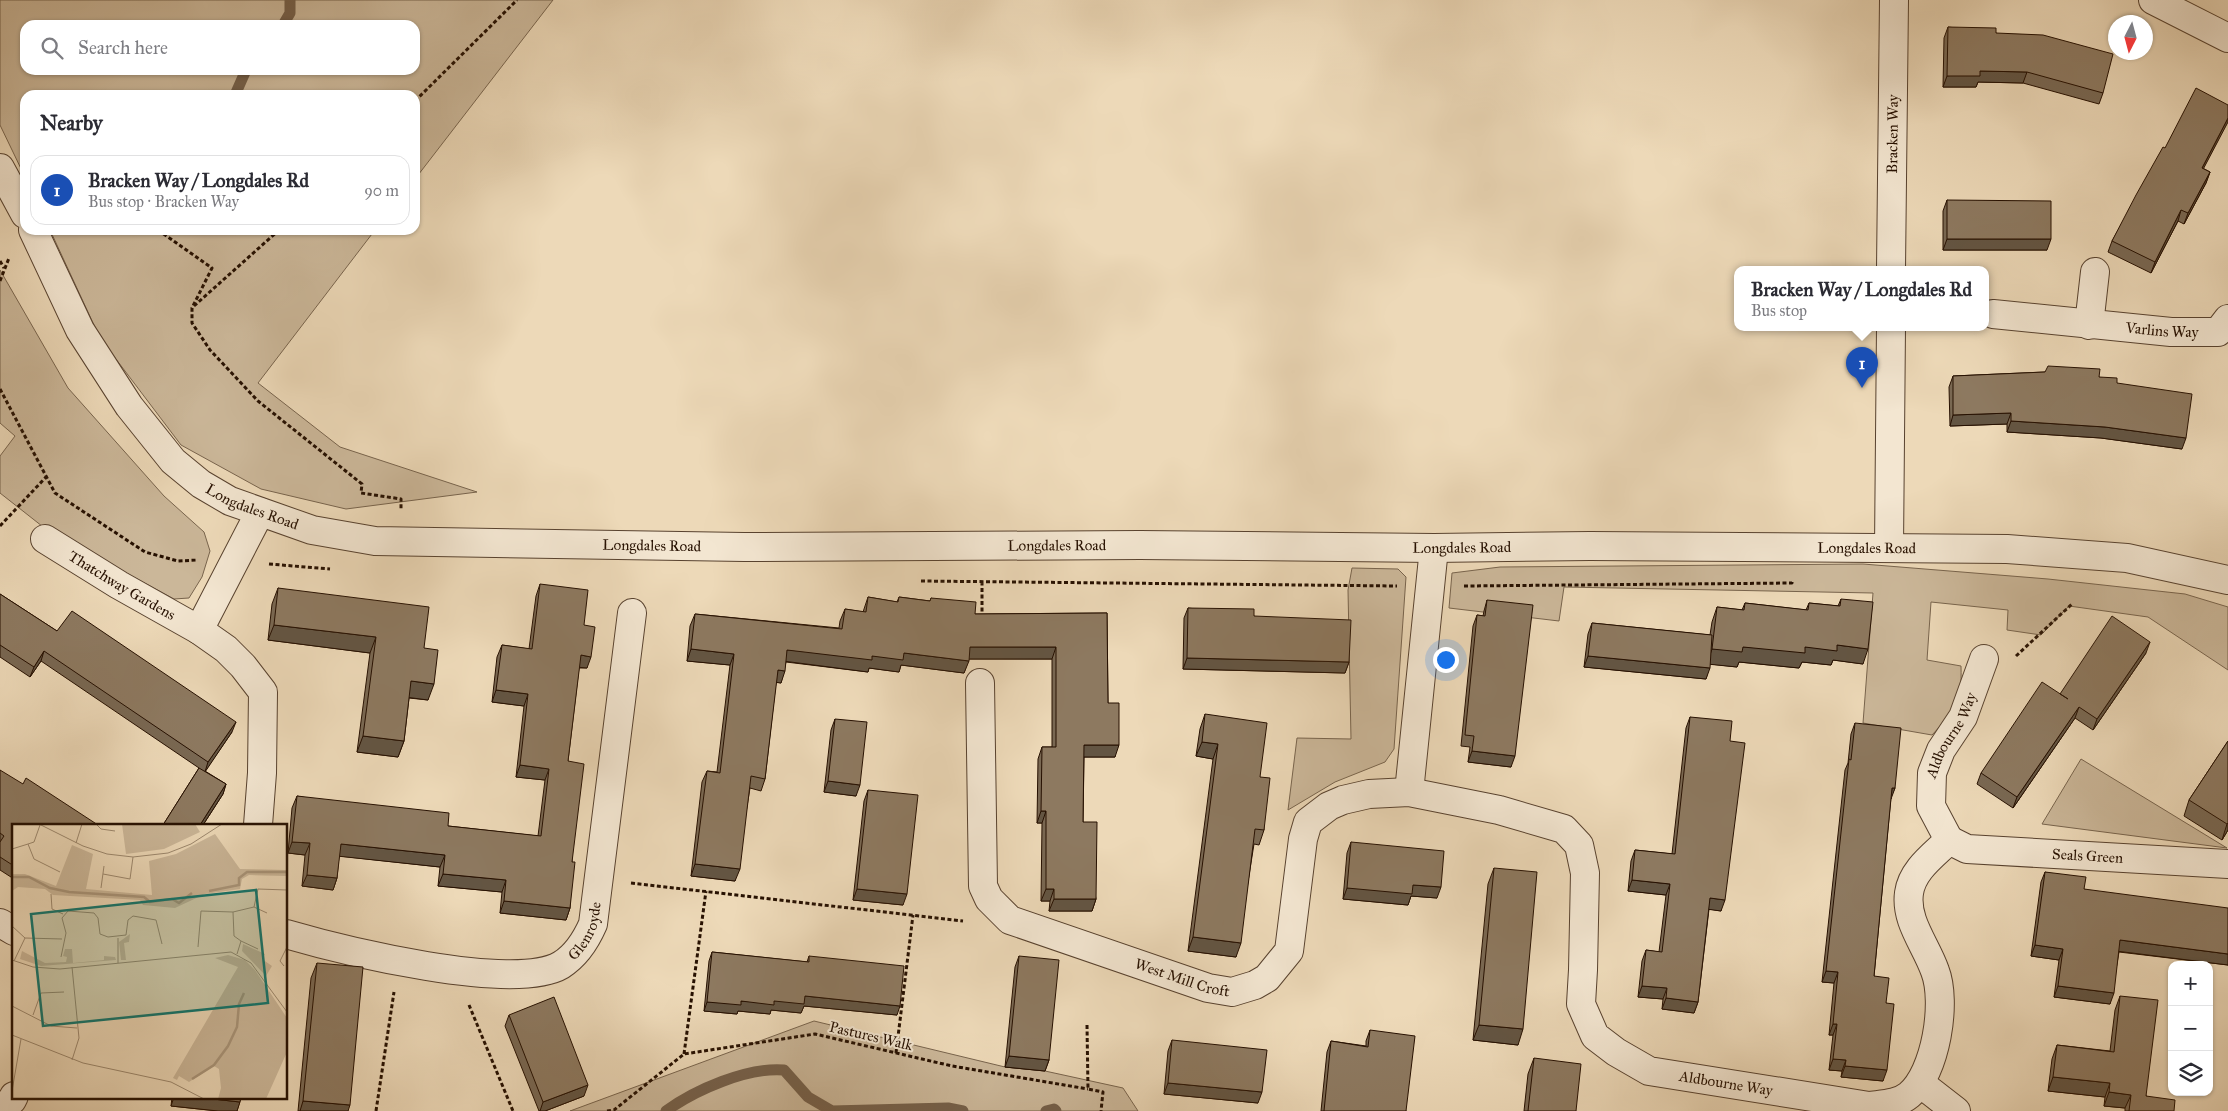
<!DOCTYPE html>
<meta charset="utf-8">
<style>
body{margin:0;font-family:"IM FELL Great Primer",serif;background:#f2f2f3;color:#2b2b33}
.controls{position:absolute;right:15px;bottom:15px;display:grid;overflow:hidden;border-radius:10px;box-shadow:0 1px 4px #0004}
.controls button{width:45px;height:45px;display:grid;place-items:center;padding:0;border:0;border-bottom:1px solid #e1e1e2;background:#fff;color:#2b2b33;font:25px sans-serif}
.compass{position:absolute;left:2108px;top:15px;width:45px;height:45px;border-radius:50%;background:#fff;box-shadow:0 1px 4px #0004;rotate:186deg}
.you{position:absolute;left:1445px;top:659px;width:18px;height:18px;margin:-12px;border:4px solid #fff;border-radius:50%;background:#1a73e8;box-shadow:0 0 0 8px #1a73e833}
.badge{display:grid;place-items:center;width:32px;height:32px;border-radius:50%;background:#7c3aed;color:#fff;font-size:16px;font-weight:700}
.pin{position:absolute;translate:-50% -41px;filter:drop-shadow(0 1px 2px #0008)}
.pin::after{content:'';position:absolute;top:26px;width:18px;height:15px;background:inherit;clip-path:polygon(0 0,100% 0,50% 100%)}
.popup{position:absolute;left:1734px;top:266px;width:255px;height:65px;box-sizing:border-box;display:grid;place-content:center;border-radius:10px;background:#fff;filter:drop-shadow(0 1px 4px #0005);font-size:16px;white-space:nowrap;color:#7c7c81}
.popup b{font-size:19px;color:#2b2b33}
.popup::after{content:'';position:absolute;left:50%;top:100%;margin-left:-10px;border:10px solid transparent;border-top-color:#fff}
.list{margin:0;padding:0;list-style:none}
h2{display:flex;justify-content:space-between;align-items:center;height:65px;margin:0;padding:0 20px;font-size:21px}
h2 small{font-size:16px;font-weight:400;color:#7c7c81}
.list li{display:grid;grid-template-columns:32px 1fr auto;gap:15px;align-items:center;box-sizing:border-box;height:70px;margin:0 10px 10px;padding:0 10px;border:1px solid #e1e1e2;border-radius:15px}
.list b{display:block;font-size:19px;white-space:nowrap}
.list p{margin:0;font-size:16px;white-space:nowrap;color:#7c7c81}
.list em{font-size:16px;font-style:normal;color:#7c7c81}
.icon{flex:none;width:28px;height:28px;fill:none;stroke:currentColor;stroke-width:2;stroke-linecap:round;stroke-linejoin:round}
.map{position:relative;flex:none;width:2228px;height:1111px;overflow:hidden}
.search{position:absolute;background:#fff;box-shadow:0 1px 4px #0004;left:20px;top:20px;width:400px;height:55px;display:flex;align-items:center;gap:12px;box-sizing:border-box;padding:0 18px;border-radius:15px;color:#7c7c81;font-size:19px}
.panel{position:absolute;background:#fff;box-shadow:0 1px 4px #0004;left:20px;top:90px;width:400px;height:145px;border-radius:15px}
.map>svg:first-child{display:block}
.green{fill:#cbb799;stroke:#78644d;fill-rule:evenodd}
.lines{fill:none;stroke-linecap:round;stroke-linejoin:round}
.stream{stroke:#75604a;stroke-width:11}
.minor-casing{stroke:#58422f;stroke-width:30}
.path{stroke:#261001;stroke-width:3;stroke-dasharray:4 2.5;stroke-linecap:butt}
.minor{stroke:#f3e6d1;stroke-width:28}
.wall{fill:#796853;stroke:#261001}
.shaded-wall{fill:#635543;stroke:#261001}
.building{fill:#8d7960;stroke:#261001}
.labels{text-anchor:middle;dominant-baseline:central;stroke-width:4;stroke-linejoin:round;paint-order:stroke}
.street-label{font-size:15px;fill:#261001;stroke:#f3e6d1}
.inset-river{fill:none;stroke:#a9957a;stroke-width:2.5}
.inset-road{fill:none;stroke:#9d896f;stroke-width:1}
.view{fill:#0f766e;fill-opacity:0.15;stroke:#0f766e;stroke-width:2.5}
.inset-edge{fill:none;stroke:#261001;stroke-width:2.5}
</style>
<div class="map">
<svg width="2228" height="1111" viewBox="0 0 2228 1111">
<rect width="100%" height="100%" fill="#edd9b8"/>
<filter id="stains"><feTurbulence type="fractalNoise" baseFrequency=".004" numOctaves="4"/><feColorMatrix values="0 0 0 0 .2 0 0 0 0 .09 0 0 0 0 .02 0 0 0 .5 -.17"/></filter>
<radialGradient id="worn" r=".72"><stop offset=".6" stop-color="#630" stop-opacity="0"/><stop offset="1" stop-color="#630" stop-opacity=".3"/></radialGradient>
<path class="green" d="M0,0H553L415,179V95H25V177L0,125ZM25,25H415V70H25Z
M50,230H375L258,383L340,447L477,492L346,509L261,489L181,445L100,338Z
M0,270L68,388L164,496L204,532L210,551L202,577L189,598L174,599L47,530L0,493V456L15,436L0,423Z
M1863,564L2048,579L2185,594L2228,607V670L2148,617L2069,606L2041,635L2007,630L2008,610L1931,602L1927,660L1961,666C1962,703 1957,708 1932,735L1863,723L1873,593L1564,587L1559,621L1449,608L1452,573L1500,567Z
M1352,568L1398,569L1406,577L1394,749L1385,762L1335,782L1288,810L1297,738L1351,739L1348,590Z
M2081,759L2227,848L2042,824Z
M814,1021L1005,1067L1045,1071L1123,1088L1138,1111H570Z"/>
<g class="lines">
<path class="stream" d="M283,25L290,13V0
M235,95L246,70
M666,1111C695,1090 747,1067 784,1070L808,1097L832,1111L948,1108L963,1111
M1046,1111L1054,1109L1056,1111"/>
<g class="minor-casing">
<g id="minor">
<path d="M2153,0L2228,38"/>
<path d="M0,168L25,214"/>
<path id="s1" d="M33,230L80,330L129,406L173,461L201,484L230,501L312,530L375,541L744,547L1140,545L1434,548L1590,546L2007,549L2127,558L2228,580"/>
<path id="s2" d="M1891,269L1894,0"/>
<path id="s3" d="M1993,314L2171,332H2218L2228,319"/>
<path d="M2089,325L2095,272"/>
<path id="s4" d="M45,539L119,585L199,630"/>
<path d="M1889,548L1891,327"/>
<path id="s5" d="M980,683L983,886L989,899L1010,920L1208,988L1232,992L1255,985L1267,978L1289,951L1303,839L1308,822L1329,806L1343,800L1369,794L1409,792L1499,810L1564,829L1579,845L1585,873L1583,970L1581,1004L1595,1036L1616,1052L1649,1071L1869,1106C1883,1104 1898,1104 1909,1095C1936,1073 1947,1002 1935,971C1926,945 1905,921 1909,893C1912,870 1934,855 1949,840L1931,806L1932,773L1941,750L1963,717L1984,659"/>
<path d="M1409,792L1434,548"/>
<path d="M258,825L262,773L263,692L243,666L226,649L199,630L260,512"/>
<path id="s6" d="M1949,840L1967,849L2228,864"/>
<path d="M0,923L14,931"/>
<path id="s7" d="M286,934C341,950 514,993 561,965C577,955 586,940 593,924L632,613"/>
<path d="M1920,1083L1956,1111"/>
<path d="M0,1110L12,1100L14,1096"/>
</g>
</g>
<path class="path" d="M415,101L517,0
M158,230L212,268L192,308V323L210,350L258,401L362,484L361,493L401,499V510
M0,261L4,268
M0,281L9,258
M194,306L279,230
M0,389L55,493L145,552L178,561L198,560
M0,526L46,477
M269,564L330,569
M921,581L1397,586
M1464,586L1792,583V580
M982,618V582
M2016,656L2072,604
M631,883L963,921
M469,1005L513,1111
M1087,1025L1088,1089L1103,1092L1101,1111
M896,1053L913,915
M684,1054L706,891
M376,1111L394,992
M607,1111L614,1110L684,1054L815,1034L952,1066L1088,1089"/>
<use href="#minor" class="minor"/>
</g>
<path class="wall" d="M1948,27L1996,33L2103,93L2099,104L2023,83L1978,82L1976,87H1943L1944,38Z
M2165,148L2210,172L2206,183L2184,224L2178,221L2151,273L2108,252L2112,241Z
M1947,200L2047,250H1943V211Z
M2045,372L2099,377L2117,383L2182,449L2101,438L2007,432V424L1950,426L1949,387L1953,376Z
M540,584L584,625L587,668H579L568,761L572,862L570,908L566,920L500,913L502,892L438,886L440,867L339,856L337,878L333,890L302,886L305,855L288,853L292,808L297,796L448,826L538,836L545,780L516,777L524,706L492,702L497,657L502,645L529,649L536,596Z
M278,588L424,648L428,700L409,698L404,741L398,757L357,752L370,653L268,640L272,604Z
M0,594L57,631L232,732L205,771L226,784L223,794L203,825H163L199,768L41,661L30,677L0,657Z
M868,597L897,602L899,597L930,601L931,598L975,614L1107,613L1108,703L1115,757H1084L1083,822L1096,899L1092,911H1049L1050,901H1041L1042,823H1037L1038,759L1042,747H1052V659H969L964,673L901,665L899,672L869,668L868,672L786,662L781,683L776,682L765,779L761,791L750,788L735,881L691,876L702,782L707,771L717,772L730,665L687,661L690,626L695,614L839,628L840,621L845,609L863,612Z
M1841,599L1863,664L1833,660L1831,665L1802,662L1799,668L1739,662L1737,667L1710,664L1706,679L1584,667L1588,634L1592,623L1710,635L1712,622L1717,607L1742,610L1745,603L1806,610L1809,603L1838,606Z
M1487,600L1511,767L1468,762L1470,747L1461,746L1473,626L1477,615L1483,616L1484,611Z
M1188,608L1254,616L1349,662L1345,673L1183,669L1184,618Z
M2146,653L2093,730L2075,718L2013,808L1977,784L1981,773L2060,694Z
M1205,714L1260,777L1264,830L1259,845L1254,844L1236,957L1188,951L1213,759L1196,756L1200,729Z
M1690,717L1730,741L1721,911L1709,909L1698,1002L1694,1013L1662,1009L1663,999L1638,997L1642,961L1646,950L1659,952L1666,895L1628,891L1631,861L1635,850L1672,854L1686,728Z
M835,719L856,796L824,792L831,730Z
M1855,723L1895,788L1891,797L1874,976L1886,1003L1883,1081L1841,1077L1842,1071L1829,1070L1833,1035H1829L1834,983L1822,982L1845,770L1848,763L1851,734Z
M2228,741V830L2222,840L2184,816L2189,800Z
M0,770L14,825V879L0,870Z
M868,790L903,905L853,900L864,801Z
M1351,842L1437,898L1411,896L1408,905L1343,899L1347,853Z
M1494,868L1518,1045L1473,1040L1488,884Z
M2045,872L2084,889L2228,965L2119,952L2110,1004L2054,997L2059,960L2031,956L2041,882Z
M712,952L807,962L809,956L897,1015L804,1006L801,1013L771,1010L770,1014L738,1011L737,1014L704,1011L709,961Z
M1019,956L1049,1060L1045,1071L1005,1067L1015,967Z
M317,963L348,1111H298L311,978Z
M2120,996L2146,1096L2174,1111H2125V1108L2104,1106L2105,1097L2048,1091L2052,1059L2057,1045L2110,1051L2115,1010Z
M509,1015L584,1096L545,1111H539L505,1026Z
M1370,1030L1406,1111H1321L1327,1052L1331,1041L1366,1046V1041Z
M1172,1040L1258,1103L1164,1094L1168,1051Z
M1534,1058L1576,1111H1524L1528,1074Z
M172,1097H241L237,1111H218L171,1106Z"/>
<path class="shaded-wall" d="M1980,71L2027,72L2023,83L1978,82L1976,87H1943L1947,76Z
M2228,118V122L2198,179L2202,168Z
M2210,172L2206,183L2184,224L2188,213Z
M2181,210L2178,221L2151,273L2155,262Z
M1947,239H2051L2047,250H1943Z
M2011,413L2007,424L1950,426L1953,415Z
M2011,421L2105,427L2186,438L2182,449L2101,438L2007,432Z
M274,625L376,637L370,653L268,640Z
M2150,642L2146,653L2093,730L2097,719Z
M1837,645L1868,649L1863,664L1833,660L1831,665L1802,662L1799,668L1739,662L1737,667L1707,664L1712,649L1743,647H1805Z
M970,647H1056L1052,659H966Z
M691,649L734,654L730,665L687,661Z
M787,650L872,656L904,653L969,661L964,673L901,665L899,672L869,668L868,672L783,661Z
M44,651L41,661L30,677L34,667Z
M581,655L591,657L587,668L576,667Z
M1588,656L1710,668L1706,679L1584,667Z
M1187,658L1349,662L1345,673L1183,669Z
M778,670L785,671L781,683L773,682Z
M411,681L434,684L428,700L405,697Z
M496,690L528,694L524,706L492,702Z
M2079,707L2075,718L2013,808L2017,797Z
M236,722L232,732L205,772L208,762Z
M363,736L404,741L398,757L357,752Z
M1202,742L1218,744L1213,759L1196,756Z
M1084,745H1119L1115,757H1080Z
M1472,751L1515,756L1511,767L1468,762Z
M520,765L549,769L545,780L516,777Z
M828,781L860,785L856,796L824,792Z
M226,784L223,794L203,825H200Z
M1892,788H1895L1891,799Z
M1041,811H1046L1042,823H1037Z
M2228,823V830L2222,840L2227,824Z
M292,842L310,843L305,855L288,853Z
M341,844L445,855L440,867L337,856Z
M695,864L740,869L735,881L691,876Z
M443,874L506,880L502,892L438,886Z
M307,875L337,878L333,890L302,886Z
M1632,880L1670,884L1666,895L1628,891Z
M1413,885L1441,887L1437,898L1411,896L1408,905L1343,899L1347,888Z
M857,889L907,894L903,905L853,900Z
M1046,889H1054L1050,901H1041Z
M1710,898L1725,900L1721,911L1706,909Z
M1054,899H1096L1092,911H1049Z
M504,901L570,908L566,920L500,913Z
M1193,937L1241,943L1236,957L1188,951Z
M2120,940L2228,954V965L2116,951Z
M2035,945L2063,949L2059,960L2031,956Z
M1826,971L1838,972L1834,983L1822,982Z
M1642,986L1667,988L1663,999L1638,997Z
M2058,986L2114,993L2110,1004L2054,997Z
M805,996L900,1006L897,1015L804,1006L801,1013L771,1010L770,1014L738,1011L737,1014L704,1011L707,1002L774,1001Z
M1666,998L1698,1002L1694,1013L1662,1009Z
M1833,1024H1837L1833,1035H1829Z
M1479,1025L1523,1029L1518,1045L1473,1040Z
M1009,1056L1049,1060L1045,1071L1005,1067Z
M1833,1059L1846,1060L1842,1071L1829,1070Z
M1845,1066L1887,1070L1883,1081L1841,1077Z
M2053,1077L2110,1083L2105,1097L2048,1091Z
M1168,1083L1262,1092L1258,1103L1164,1094Z
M588,1085L584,1096L545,1111H540L543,1102Z
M2109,1092L2131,1095L2125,1108L2104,1106Z
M174,1097H195L240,1102L237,1111H218L171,1106Z
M303,1101L350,1105L348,1111H300Z"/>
<path class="building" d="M1948,27L1996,28V33L2043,35L2113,54L2103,93L2027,72L1980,71V76H1947Z
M2196,88L2228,105V118L2202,168L2210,172L2188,213L2181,210L2155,262L2112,241L2136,195L2163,147L2165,148Z
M1947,200L2051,201V239H1947Z
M2048,366L2100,369L2099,377L2117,378V383L2192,394L2186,438L2105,427L2011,421V413L1953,415V376L2045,372Z
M540,584L588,590L584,625L595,627L591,657L581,655L568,761L584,764L572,862H575L570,908L504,901L506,880L443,874L445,855L341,844L337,878L307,875L310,843L292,842L297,796L449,813L448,826L541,836L549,769L520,765L528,694L496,690L502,645L532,649Z
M278,588L429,607L424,648L438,650L434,684L411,681L404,741L363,736L376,637L274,625Z
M0,594L57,631L72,611L236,722L208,762L44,651L34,667L0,645Z
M868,597L898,602L899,597L930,601L931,598L976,602L975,614L1107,613L1108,703H1119V745H1084L1083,822H1097L1096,899H1054V889H1046V811H1041L1042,747H1056V647H970L969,661L904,653L903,660L872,656V660L787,650L785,671L778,670L765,779L751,776L740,869L695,864L707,771L720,773L734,654L691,649L695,614L842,629L845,609L866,612Z
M1841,599L1873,602L1868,649L1837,645V651L1805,647V653L1743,647L1742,652L1712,649L1717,607L1744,610L1745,603L1808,610L1809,603L1840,606Z
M1487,600L1533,605L1515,756L1472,751L1474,736L1465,735L1477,615L1485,616Z
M1188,608L1254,609V616L1351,620L1349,662L1187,658Z
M2112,616L2150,642L2097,719L2079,707L2017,797L1981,773L2042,682L2068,699L2060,694Z
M1592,623L1712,635L1710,668L1588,656Z
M1205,714L1267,723L1260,777L1270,778L1264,830L1255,829L1241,943L1193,937L1218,744L1202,742Z
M1690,717L1732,721L1730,741L1745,743L1725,900L1710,898L1698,1002L1666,998L1667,988L1642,986L1646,950L1662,952L1670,884L1632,880L1635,850L1675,854Z
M835,719L867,722L860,785L828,781Z
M1855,723L1901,728L1895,788H1892L1874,976L1889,978L1886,1003L1894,1004L1887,1070L1845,1066L1846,1060L1833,1059L1837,1024H1833L1838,972L1826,971L1849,759L1851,760Z
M2228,741V823L2227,824L2189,800Z
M199,768L226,784L200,825H163Z
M0,770L23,784L26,778L98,825H14V866L0,857V842L4,836L0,833Z
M868,790L918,795L907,894L857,889Z
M1351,842L1444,851L1441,887L1413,885L1412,894L1347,888Z
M1494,868L1537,872L1523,1029L1479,1025Z
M2045,872L2086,877L2084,889L2228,908V954L2120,940L2114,993L2058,986L2063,949L2035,945Z
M712,952L809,962V956L904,966L900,1006L805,996L804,1004L774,1001V1005L741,1001V1005L707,1002Z
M1019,956L1059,960L1049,1060L1009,1056Z
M317,963L363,967L350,1105L303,1101Z
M2120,996L2158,1000L2146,1096L2175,1100L2174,1111H2129L2131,1095L2109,1092L2110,1083L2053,1077L2057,1045L2114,1052Z
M554,997L588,1085L543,1102L509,1015Z
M1370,1030L1415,1036L1406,1111H1324L1331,1041L1368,1047Z
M1172,1040L1267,1050L1262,1092L1168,1083Z
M1534,1058L1581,1064L1576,1111H1528Z
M195,1097H241L240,1102Z"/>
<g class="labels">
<g class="street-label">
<text stroke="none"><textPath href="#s2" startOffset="135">Bracken Way</textPath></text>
<text stroke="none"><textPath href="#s3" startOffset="170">Varlins Way</textPath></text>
<text stroke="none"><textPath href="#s1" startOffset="364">Longdales Road</textPath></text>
<text stroke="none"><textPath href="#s1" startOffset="769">Longdales Road</textPath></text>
<text stroke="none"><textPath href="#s1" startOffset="1174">Longdales Road</textPath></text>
<text stroke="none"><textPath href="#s1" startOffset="1579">Longdales Road</textPath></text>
<text stroke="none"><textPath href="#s1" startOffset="1984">Longdales Road</textPath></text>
<text stroke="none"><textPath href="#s4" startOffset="90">Thatchway Gardens</textPath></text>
<text stroke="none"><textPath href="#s5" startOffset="1895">Aldbourne Way</textPath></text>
<text stroke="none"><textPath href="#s6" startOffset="141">Seals Green</textPath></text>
<text stroke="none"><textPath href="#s7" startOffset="324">Glenroyde</textPath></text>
<text stroke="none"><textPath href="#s5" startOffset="429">West Mill Croft</textPath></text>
<text transform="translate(871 1036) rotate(13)">Pastures Walk</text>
<text stroke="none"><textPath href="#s5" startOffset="1311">Aldbourne Way</textPath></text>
</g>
</g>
<g transform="translate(12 824)">
<rect width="275" height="275" fill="#edd9b8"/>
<path d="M110,0H183L188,8L152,25L114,30ZM203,10L228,45L275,46V52L237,51L230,55L228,65L193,70L163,84L131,81L128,76L41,71L33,65L6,63L0,67V50H13L44,62L60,21L81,30L74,65L140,71L137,37L164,30ZM118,110L117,118L112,119L114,136H109L107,118ZM231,120L253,130L250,135L260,142L254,152L230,127ZM53,125H60L61,139L92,136V132L103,133L104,136L29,142L8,135L10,127L33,139L54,138L55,133L51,132ZM216,131L233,136L243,146L275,194V228L254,275H206L209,264L207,245L202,242L177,258L167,252L165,256L161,254L226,143L203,134Z" fill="#cbb799"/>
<path class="inset-river" d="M0,53H17L38,64L57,68L132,73L138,78L160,75L167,79L180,69M197,67L227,61V54L235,48H275M180,255L202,241L216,222L225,203L227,180L232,169"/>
<path class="inset-road" d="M27,0L71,22L95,30L121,33L156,29L179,20L210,0M84,0L89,5L103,7M28,1L22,18L16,20L22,35L48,48M64,19L70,0M0,25L16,20M91,50L118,55L121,33M89,64L92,42M39,70L40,85L51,90M242,83L246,65L275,66M0,102L13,114L2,137M13,114L50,115M106,114V139M229,117L246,125M186,123L189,87L221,88M225,130L229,117L222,112L221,88L242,83L255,89M49,133L54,109L50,94L56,87L82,89L86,94L88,110L96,113L114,111L116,96L121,92L144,96L150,120M0,136L21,143L48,145L219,128L239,139L275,188M272,142L268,137L275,123M60,143L67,214L60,236M0,182L39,202L65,204M21,191L29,169L52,168M0,211L71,239L159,258L192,275M0,267L9,215"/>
<path class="view" d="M244,66L256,179L31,202L19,90Z"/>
<rect width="275" height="275" class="inset-edge"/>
</g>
<rect width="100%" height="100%" filter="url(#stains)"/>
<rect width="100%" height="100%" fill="url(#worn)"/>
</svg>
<div class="controls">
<button>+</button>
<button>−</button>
<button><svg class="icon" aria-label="layers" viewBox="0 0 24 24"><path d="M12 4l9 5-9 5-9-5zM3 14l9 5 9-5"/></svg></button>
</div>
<svg class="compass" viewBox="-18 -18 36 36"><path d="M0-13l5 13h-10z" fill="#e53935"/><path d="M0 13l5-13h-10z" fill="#7c7c81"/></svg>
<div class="you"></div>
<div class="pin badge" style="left:1862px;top:388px;background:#1a4fb4">1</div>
<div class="popup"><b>Bracken Way / Longdales Rd</b>Bus stop</div>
<div class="search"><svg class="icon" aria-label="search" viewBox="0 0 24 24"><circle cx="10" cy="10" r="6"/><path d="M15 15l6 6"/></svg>Search here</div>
<section class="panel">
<h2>Nearby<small></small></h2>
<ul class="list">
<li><span class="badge" style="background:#1a4fb4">1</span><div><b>Bracken Way / Longdales Rd</b><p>Bus stop · Bracken Way</p></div><em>90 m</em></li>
</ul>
</section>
</div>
